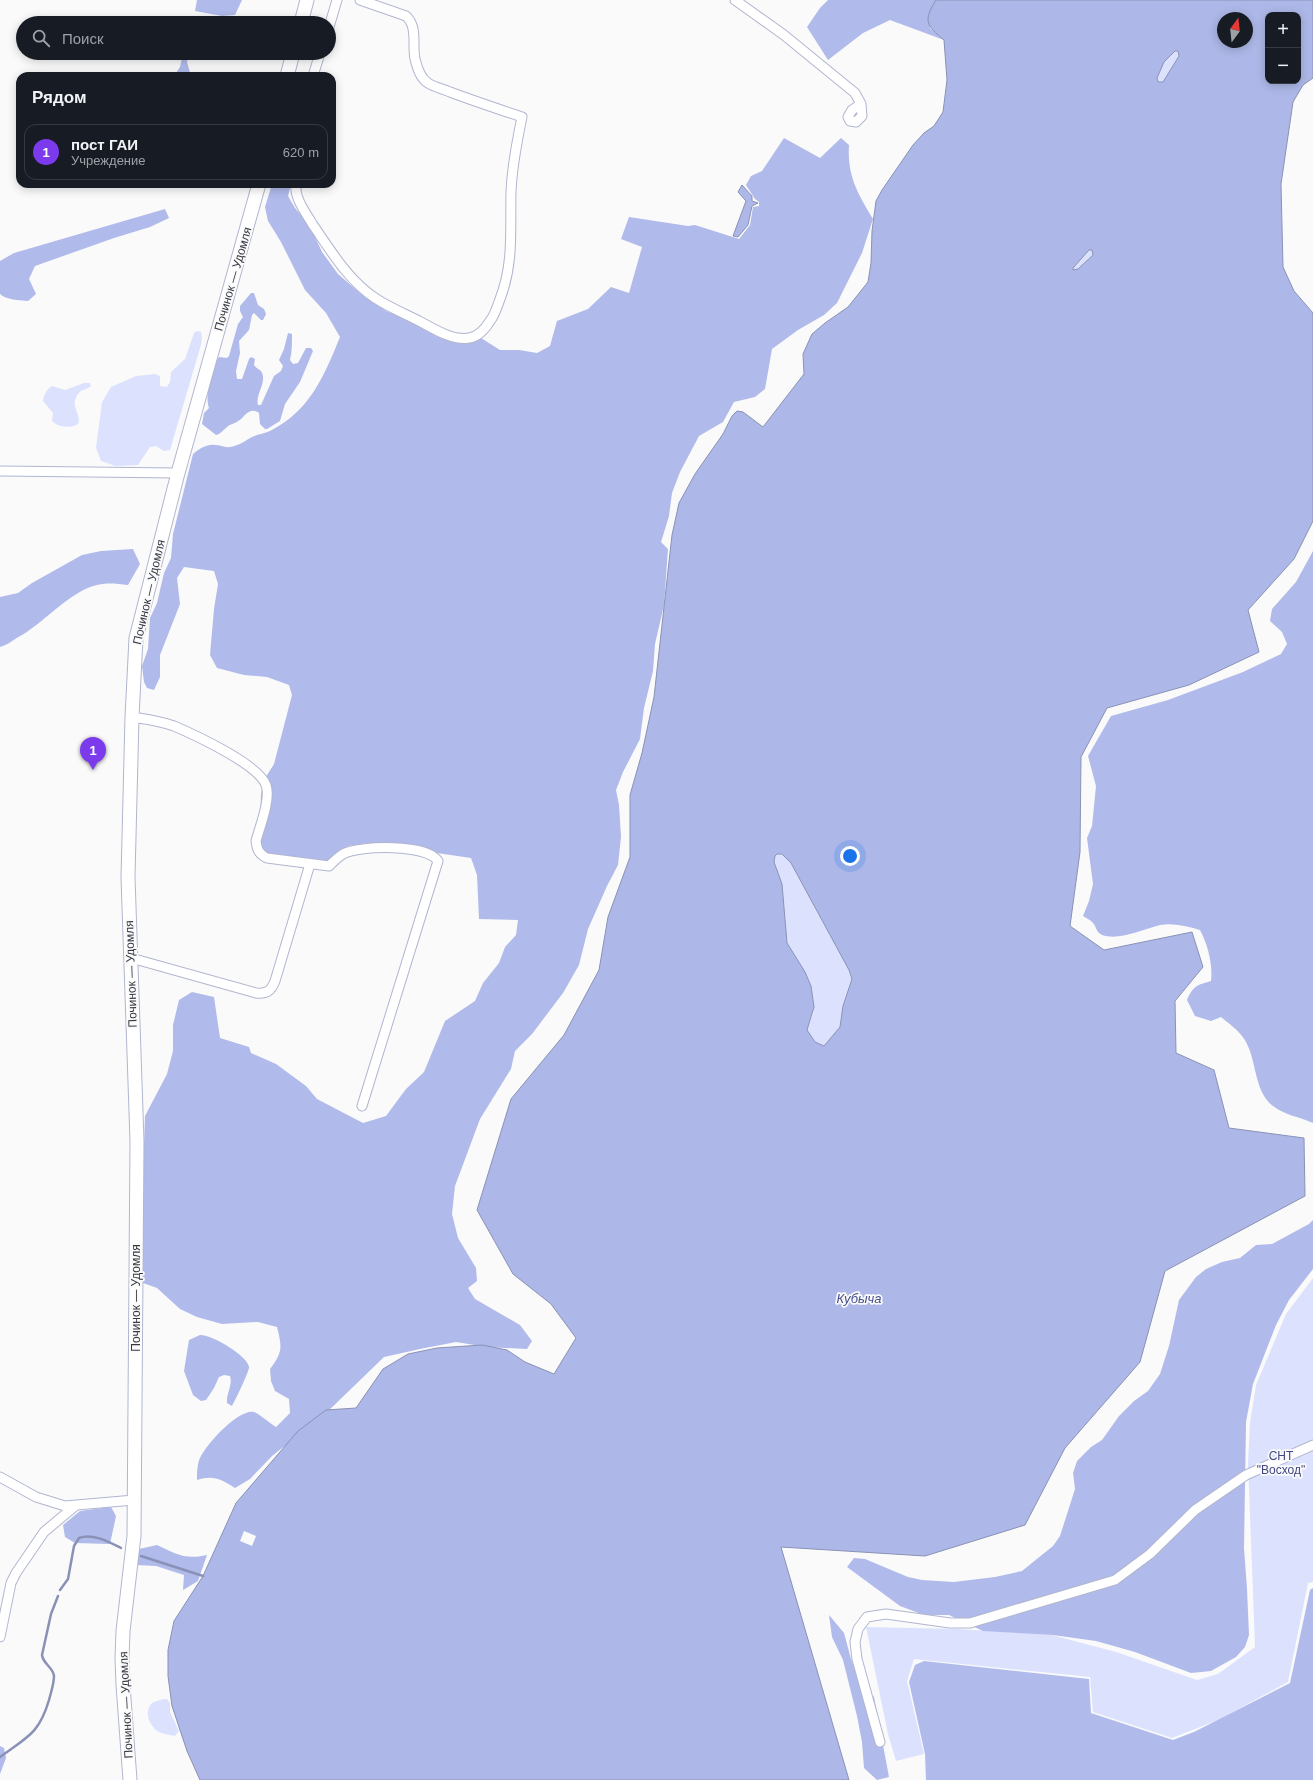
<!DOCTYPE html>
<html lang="ru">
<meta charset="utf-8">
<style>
body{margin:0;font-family:Arial,sans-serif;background:#20242c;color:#f1f3f6}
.controls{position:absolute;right:12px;top:12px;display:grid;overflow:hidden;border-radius:8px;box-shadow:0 2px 10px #0003}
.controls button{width:36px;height:36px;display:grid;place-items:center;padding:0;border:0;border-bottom:1px solid #363941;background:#171b24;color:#f1f3f6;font:20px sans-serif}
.compass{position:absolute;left:1217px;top:12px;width:36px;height:36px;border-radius:50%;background:#171b24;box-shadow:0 2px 10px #0003;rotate:15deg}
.you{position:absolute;left:850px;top:856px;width:14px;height:14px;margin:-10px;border:3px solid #fff;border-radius:50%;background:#1a73e8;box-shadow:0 0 0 6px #1a73e833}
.badge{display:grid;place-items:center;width:26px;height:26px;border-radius:50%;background:#7c3aed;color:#fff;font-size:13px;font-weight:700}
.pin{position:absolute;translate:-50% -33px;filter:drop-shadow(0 1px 2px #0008)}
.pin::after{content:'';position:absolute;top:21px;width:14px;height:12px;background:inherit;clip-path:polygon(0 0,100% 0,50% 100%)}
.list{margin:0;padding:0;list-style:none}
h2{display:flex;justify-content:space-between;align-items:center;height:52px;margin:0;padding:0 16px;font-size:17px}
h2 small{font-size:13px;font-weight:400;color:#9ea1a6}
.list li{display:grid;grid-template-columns:26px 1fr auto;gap:12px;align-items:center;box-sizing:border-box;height:56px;margin:0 8px 8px;padding:0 8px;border:1px solid #363941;border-radius:12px}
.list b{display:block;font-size:15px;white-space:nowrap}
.list p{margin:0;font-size:13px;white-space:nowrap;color:#9ea1a6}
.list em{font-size:13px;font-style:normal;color:#9ea1a6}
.icon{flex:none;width:22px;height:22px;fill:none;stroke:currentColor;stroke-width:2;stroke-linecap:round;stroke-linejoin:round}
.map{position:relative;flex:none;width:1313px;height:1780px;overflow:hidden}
.search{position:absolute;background:#171b24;box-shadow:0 2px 10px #0003;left:16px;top:16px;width:320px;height:44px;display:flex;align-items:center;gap:10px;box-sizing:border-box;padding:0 14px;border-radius:22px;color:#9ea1a6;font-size:15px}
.panel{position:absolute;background:#171b24;box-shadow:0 2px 10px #0003;left:16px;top:72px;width:320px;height:116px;border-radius:12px}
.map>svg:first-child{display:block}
.green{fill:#dce2fe}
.forest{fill:#b0baeb}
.water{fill:#adb8e8;stroke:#8992b6;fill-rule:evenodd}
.pier{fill:#fafafa}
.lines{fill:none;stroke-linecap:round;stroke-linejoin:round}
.stream{stroke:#8992b6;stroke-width:2.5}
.street-casing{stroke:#b1b6cf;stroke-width:11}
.secondary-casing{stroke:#b1b6cf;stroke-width:15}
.street{stroke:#fff;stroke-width:9}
.secondary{stroke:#fff;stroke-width:13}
.labels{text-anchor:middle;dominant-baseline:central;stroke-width:3.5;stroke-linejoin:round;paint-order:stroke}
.street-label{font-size:12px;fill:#363842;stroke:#fafafa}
.park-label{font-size:12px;fill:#404884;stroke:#fafafa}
.water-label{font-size:13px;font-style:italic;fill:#464f8c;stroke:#fafafa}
</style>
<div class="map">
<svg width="1313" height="1780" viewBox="0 0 1313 1780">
<rect width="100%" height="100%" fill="#fafafa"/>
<path class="green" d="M1175,51H1178L1179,56L1163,82H1158L1157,78L1164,62Z
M1089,250H1092L1093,255L1078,269L1073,271V268Z
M197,331L201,332L202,337L201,345L170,450L164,451L156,446L150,447L138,465L116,466L101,461L96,448L102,402L111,387L136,376L155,374L160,376V386L167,387L170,382L171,372L185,359L194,333Z
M84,383H90L91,386C87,390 81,389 78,394C69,406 82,414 78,424C70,429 58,427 52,421L53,413L43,401C43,396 47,389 52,386L65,390Z
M777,854H782L791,863L849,970L852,980L843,1006L840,1027L824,1046L815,1042L807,1030L813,1013L814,1004L811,986L787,943L782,884L774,862L775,856Z
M1313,1278V1582L1308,1583L1288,1682L1218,1720L1172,1738L1093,1712L1090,1677L914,1659L907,1681L924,1754L896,1761L888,1734L866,1627L958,1629L1052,1635L1116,1652L1197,1680L1218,1674L1255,1647L1248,1463L1250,1423L1256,1385L1286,1314Z
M164,1699H167L170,1703V1712L179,1731L175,1736C170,1735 163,1734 159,1732C150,1727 143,1712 152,1703C155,1701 160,1700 164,1699Z"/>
<path class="forest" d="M197,0H242L235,15L222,16L195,11Z
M828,0H936L933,5L930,28L944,40L890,20L863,33L828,60L807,27L820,8Z
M183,53H189L187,62L191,76H174L180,67Z
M784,138L820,158L841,138L849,145C847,176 858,194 873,219L862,253L837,303L824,315L798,330L772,349L765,389L755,397L734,402L723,422L699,436L680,472L672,493L669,516L661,542L668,549L664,605L655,644L653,671L644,708L640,739L623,772L616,790L619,805L621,837L618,865L607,886L588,929L579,965L563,993L532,1034L515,1051L511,1069L480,1119L455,1186L452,1214L458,1238L476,1268L477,1281L468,1288L475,1299L520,1325L532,1341L527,1349L487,1347L456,1342L420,1349L384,1357L324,1415L272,1456L250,1479L235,1488C221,1479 213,1475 197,1480C197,1472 197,1463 201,1456C208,1443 238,1409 254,1412C258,1413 271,1424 276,1427L290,1413L289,1399L275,1391L271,1381L270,1369C283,1352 282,1347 277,1327L258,1322L222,1324L197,1317L180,1309L157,1288L143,1283L142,1206L145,1116L167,1074L173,1051V1025L179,1000L192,992L214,997L220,1038L249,1047L251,1053L276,1064L306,1086L317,1099L363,1123L386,1116L406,1089L424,1072L445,1021L475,1001L483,983L499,963L505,947L516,935L518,920L479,919L477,875L471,858L369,843L348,846L323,865L268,856L259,850L261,794L264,780L274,764L292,695L289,685L267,677L244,675L217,668L210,655L214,609L218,584L214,571L184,567L177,578L180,604L160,655V677L154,690L147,688L144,682L142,666L148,649L150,618L157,603L164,573L171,558L173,534L193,454C199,449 207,444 215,445C220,445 225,448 230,447C238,446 245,441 252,437C258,434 264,434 270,431C310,411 324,376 340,337L326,313L305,290L281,242L268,221L265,207L272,184H291L288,196L295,208L310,226L322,252L338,274L360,293L386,311L417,323L436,336L461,343L481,338L500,350H519L537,353L550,346L557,321L588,309L611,287L629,293L642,247L621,239L629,217L688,226L695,225L739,239L750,225L753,207L759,206V202L755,199L746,185L751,176L762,171Z
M165,209L169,218L150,227L114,238L35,266L29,279L36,294L28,301C19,300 6,300 0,294V261L14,253Z
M251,293H254L258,305L264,309L266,314L263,320H261L254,313L252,315L249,330L239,341L240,353L236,371L237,379H242L249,359L251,357L255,359L254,365C256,368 259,369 261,371C268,382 255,394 258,405H261L274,376L281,371L283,366L279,360L284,349L288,333L292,334C292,343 292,352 290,360L293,364L298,363L306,348H311L313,351L300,382L285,404L280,421L267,429H265L260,424L259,413C251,407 246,414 241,419C237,423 230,424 227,427C223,430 221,434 216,435L202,424L204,413L209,408C204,394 213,374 217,360L219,357L227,358L229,356L238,324L243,317L240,311V306Z
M133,549L140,564L128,585C119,584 111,583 103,584C75,586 46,621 22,635C14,639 8,645 0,647V597L18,593L32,583L82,555L101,551Z
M1313,551V1123C1300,1117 1284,1115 1273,1106C1252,1090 1258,1056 1242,1036C1237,1029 1228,1023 1221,1017L1211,1021L1195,1016L1187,1000C1193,986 1197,985 1211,981C1213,965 1208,945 1200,930C1187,926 1173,923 1160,925C1144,929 1119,941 1102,935C1096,932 1097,928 1093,923C1091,920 1086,918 1083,916L1089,901L1093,884L1087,838L1092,826L1096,786L1088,756L1111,716L1168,700L1243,672L1281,654L1287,644L1282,632L1270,621L1272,609L1296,582Z
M1313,1220V1269L1289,1300L1276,1325L1253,1384L1246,1422L1244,1548L1247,1589L1249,1635L1245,1647L1236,1657L1211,1671L1191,1673L1135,1652L1096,1641L1053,1635L983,1631L949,1615H924L900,1606L847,1567L854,1558L865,1559L908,1577L922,1580L954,1582L995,1577L1022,1571L1053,1546L1060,1536L1075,1489L1073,1473L1077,1461L1091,1447L1102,1440L1119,1416L1134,1401L1148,1391L1160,1374L1169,1346L1179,1300L1196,1277L1206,1269L1222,1262L1240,1258L1256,1245L1272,1244L1309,1224Z
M200,1335C211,1334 248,1356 249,1367C250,1370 234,1403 232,1406L227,1403C226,1394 233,1385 230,1376L224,1375L219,1377L214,1388L206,1400L201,1401L193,1395L184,1371L189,1340Z
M111,1507L116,1516L110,1544L75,1543L65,1537L63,1525L80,1511Z
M157,1545C177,1554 184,1560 207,1555L198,1581L183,1590L184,1575L156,1566L136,1565L139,1549Z
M1313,1588V1780H926L925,1754L909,1682L915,1665L924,1661L1089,1679L1091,1713L1173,1740L1194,1732L1290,1683L1310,1590Z
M829,1615L844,1633L851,1659L861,1685L874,1697L889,1777L877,1780L864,1768L862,1742L857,1716L843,1660L832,1637Z
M0,1746L4,1748L6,1758L0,1774Z"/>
<path class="water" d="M936,0H1313V78L1303,85L1293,102L1281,184L1283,267L1294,291L1313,313V521L1294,559L1248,610L1259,652L1189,685L1107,708L1081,757L1080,852L1070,926L1104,950L1192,932L1203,967L1175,1001L1176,1053L1214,1070L1229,1128L1304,1138L1305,1196L1165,1271L1140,1362L1065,1448L1025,1525L925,1556L781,1547L849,1780H200L187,1751L172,1706L168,1676V1650L174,1621L203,1576L236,1503L298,1431L326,1410L356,1408L383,1369L408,1354L437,1348L482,1345L507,1350L525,1362L554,1374L576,1338L551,1304L513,1274L477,1210L511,1099L564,1035L599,970L608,917L630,857V795L642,753L654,697L672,535L679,503L695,474L723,434L732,416L737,411L743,412L763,427L804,374L803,354L812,334L825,323L848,307L868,282L871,263L872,231L876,201L882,190L913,145L924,133L934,126L943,112L947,80L944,40C926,25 923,21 936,0ZM1268,15H1298V81H1268ZM1223,18H1247V42H1223ZM1175,51H1178L1179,56L1163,82H1158L1157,78L1164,62ZM1089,250H1092L1093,255L1078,269L1073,270V268ZM777,854H782L791,863L849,970L852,979L843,1006L840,1027L824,1046L815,1042L807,1030L814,1007L811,986L805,972L787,943L782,884L774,862L775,856Z
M742,185L752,196V201L758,203L752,206L748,225L738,237L733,236L746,201L738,192Z"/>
<path class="pier" d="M244,1531L256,1536L252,1546L240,1541Z"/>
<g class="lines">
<path class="stream" d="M141,1556L203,1576
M60,1590L68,1579L74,1546L79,1538C93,1533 109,1542 121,1548
M0,1757C27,1737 39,1734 49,1700C51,1692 54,1684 54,1676C53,1667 43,1664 42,1655L51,1614L58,1596"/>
<g class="street-casing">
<path id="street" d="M735,0L784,35L855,93L861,104L862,116L856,122L850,121L848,117L852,110L861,104
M329,27L337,0
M313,76L320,53
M296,184C294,198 306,213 313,225C331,251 348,280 375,298C390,308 406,314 421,322C434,329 453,341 469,338C478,337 485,329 490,321C495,315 497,307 500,299C514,263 510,230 511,192C512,167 517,141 522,117C498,109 474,101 450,92C443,89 434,87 428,83C420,78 417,67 415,59C412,44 418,27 406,16L360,0
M0,471L178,473
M132,717C146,719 160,721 174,726C195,735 258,764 266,785C271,799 260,826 256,841C257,850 259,854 267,858L329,866C333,862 338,857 343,854C360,845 427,844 438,861L362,1106
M131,958L256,993C267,994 271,991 275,981L310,864
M0,1477L36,1497L65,1506L134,1500
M0,1637L11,1583L16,1573L44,1532L75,1506
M880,1742L857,1659L855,1642L858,1629L867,1617L886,1614L950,1623H970L1115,1580L1150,1554L1195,1510L1246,1475L1313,1445"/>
</g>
<g class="secondary-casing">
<path id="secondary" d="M301,23L307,0
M287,76L293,53
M130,1780L123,1685L122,1658L123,1631L134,1536L137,1141L128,877L132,717L136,638L178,473L259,184"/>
</g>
<use href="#street" class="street"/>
<use href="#secondary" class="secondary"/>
</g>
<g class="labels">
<g class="street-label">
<text transform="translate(233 279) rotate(-74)">Починок — Удомля</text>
<text transform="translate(149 592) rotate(-77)">Починок — Удомля</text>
<text transform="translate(131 974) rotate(-92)">Починок — Удомля</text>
<text transform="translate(136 1298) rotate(-90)">Починок — Удомля</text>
<text transform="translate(126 1705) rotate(-93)">Починок — Удомля</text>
</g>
<g class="park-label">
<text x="1281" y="1456">СНТ<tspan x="1281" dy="14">"Восход"</tspan></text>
</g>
<g class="water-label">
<text x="859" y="1298">Кубыча</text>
</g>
</g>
</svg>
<div class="controls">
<button>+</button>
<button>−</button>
</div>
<svg class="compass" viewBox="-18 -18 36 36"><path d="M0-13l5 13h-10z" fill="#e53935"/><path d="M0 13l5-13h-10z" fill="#9ea1a6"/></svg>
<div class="you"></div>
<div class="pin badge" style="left:93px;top:770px">1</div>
<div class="search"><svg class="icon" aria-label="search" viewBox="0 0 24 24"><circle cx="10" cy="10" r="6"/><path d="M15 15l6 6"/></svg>Поиск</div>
<section class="panel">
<h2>Рядом<small></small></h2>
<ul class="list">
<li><span class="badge">1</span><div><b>пост ГАИ</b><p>Учреждение</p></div><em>620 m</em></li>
</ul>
</section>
</div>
